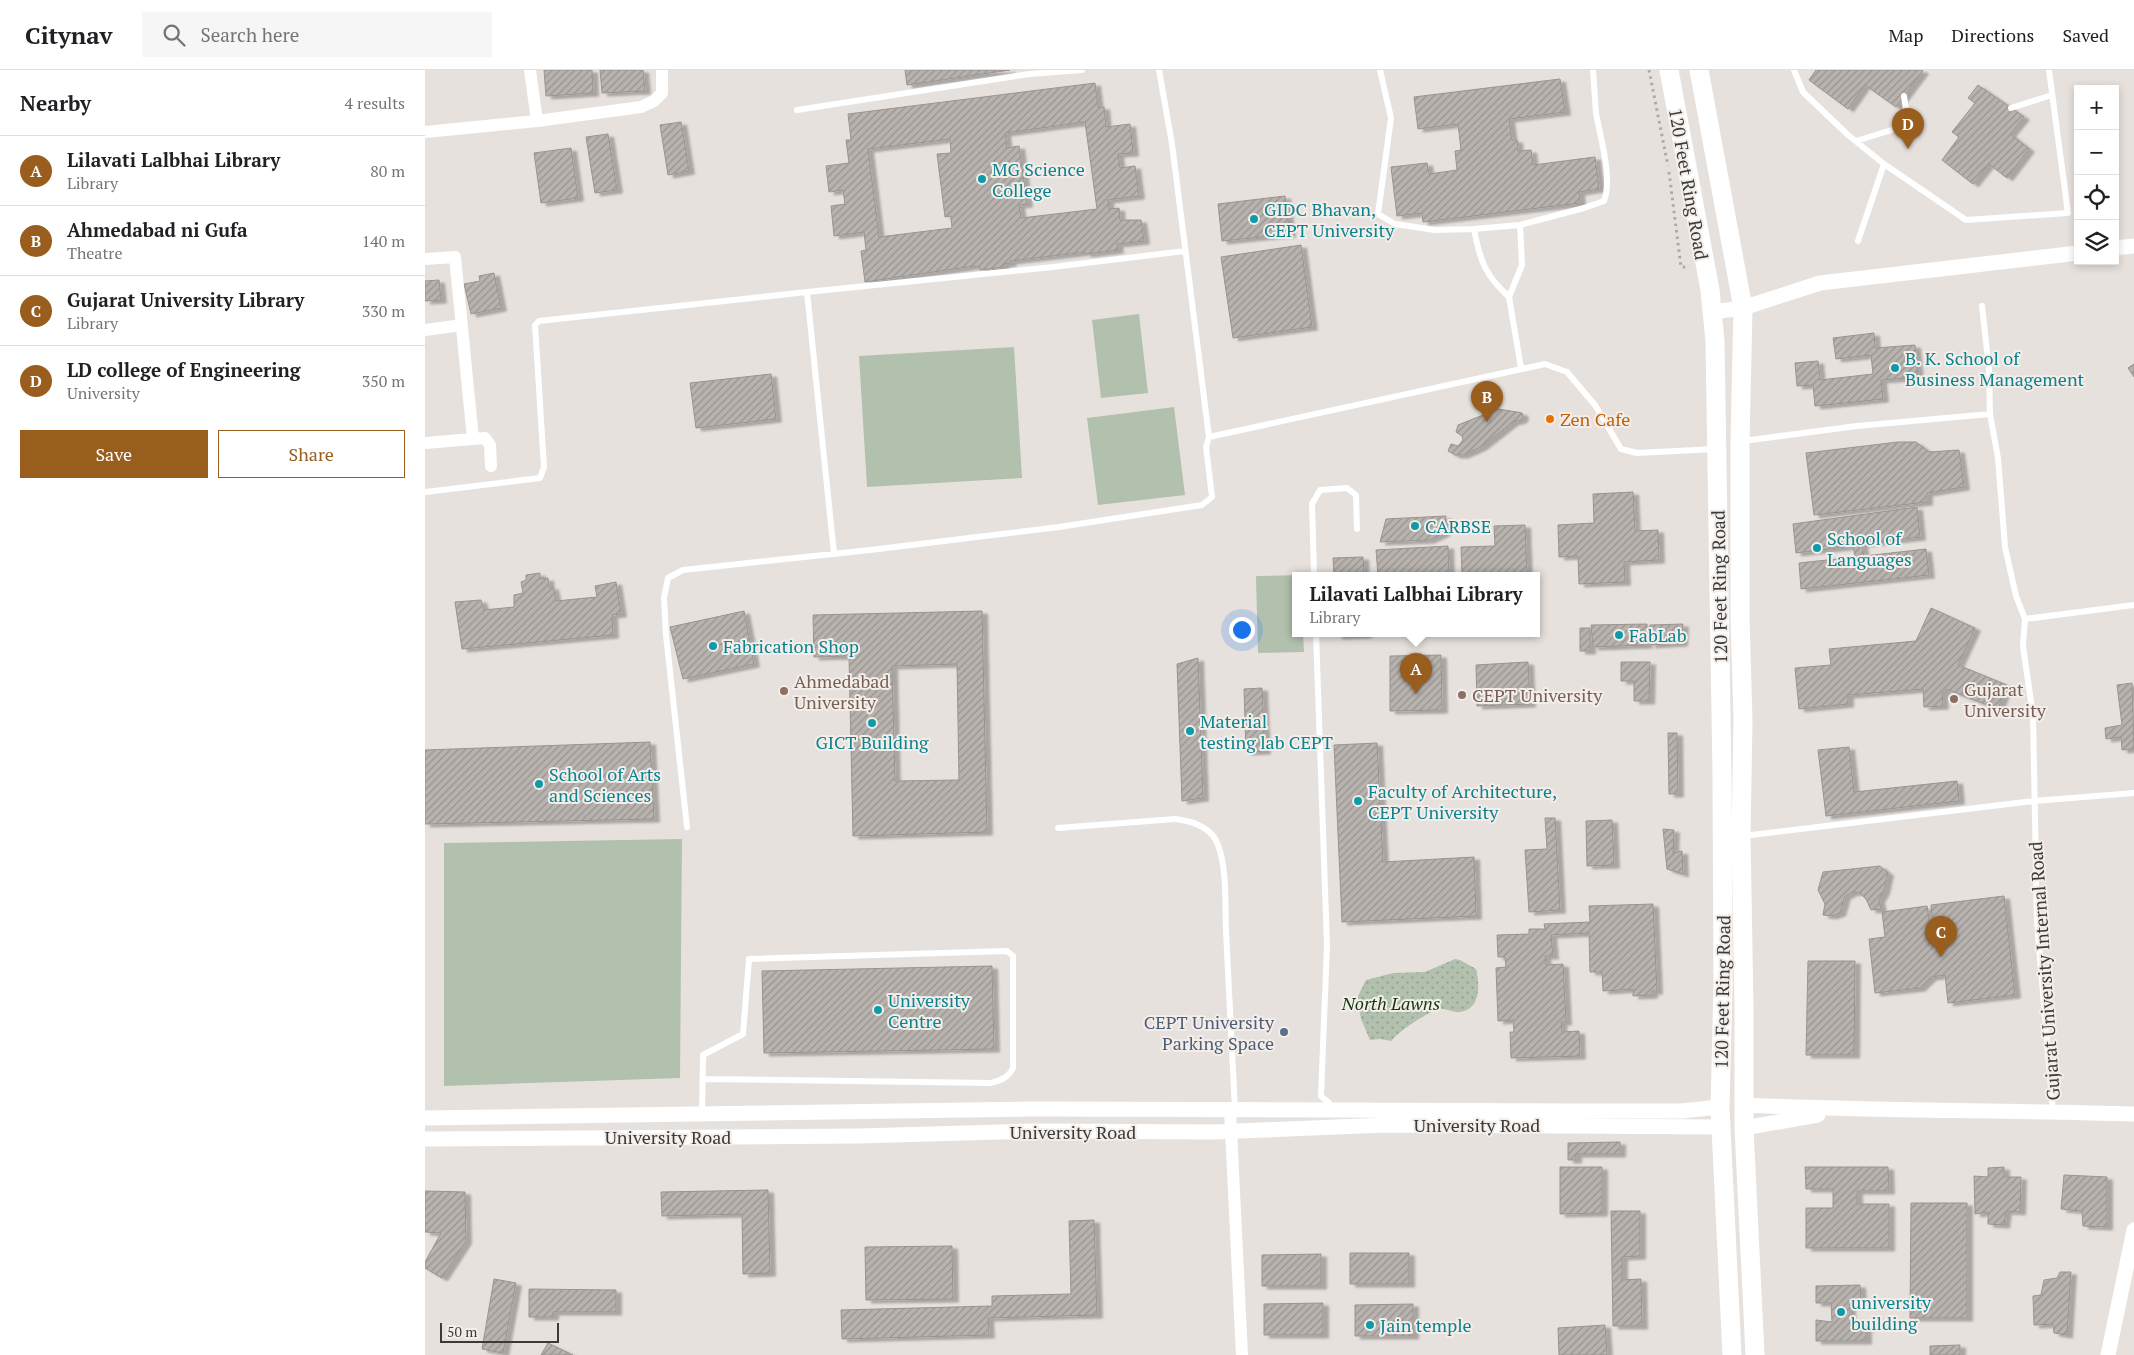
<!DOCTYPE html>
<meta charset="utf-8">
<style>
body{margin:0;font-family:"PT Serif",serif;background:#f6f6f6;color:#202124}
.controls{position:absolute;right:15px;top:15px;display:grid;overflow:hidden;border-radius:0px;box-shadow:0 2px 8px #0003}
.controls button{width:45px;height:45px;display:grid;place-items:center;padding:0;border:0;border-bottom:1px solid #e0e0e0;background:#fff;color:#202124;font:25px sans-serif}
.scale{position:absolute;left:15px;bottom:12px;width:119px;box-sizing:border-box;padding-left:5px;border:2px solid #3c3a38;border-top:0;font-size:14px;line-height:18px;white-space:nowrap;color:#3c3a38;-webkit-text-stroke:4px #f4eeea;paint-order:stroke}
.you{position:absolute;left:816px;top:559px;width:18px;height:18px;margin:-12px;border:4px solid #fff;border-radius:50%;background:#1a73e8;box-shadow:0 0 0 8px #1a73e833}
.badge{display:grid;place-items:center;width:32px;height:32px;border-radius:50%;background:#995e1e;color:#fff;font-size:16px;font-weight:700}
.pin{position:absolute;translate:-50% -41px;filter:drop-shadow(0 1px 2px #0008)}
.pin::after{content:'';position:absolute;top:26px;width:18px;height:15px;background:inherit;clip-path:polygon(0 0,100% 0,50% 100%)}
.popup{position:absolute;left:867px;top:502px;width:248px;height:65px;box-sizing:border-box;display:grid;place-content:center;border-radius:0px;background:#fff;filter:drop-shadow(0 1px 4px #0005);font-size:16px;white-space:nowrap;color:#757577}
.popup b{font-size:19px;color:#202124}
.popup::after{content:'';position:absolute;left:50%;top:100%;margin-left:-10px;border:10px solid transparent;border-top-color:#fff}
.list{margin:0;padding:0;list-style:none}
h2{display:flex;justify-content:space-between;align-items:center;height:65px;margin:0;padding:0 20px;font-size:21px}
h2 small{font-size:16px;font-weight:400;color:#757577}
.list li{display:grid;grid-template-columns:32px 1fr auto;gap:15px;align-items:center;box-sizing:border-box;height:70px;padding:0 20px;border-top:1px solid #e0e0e0}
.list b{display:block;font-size:19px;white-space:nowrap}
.list p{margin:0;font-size:16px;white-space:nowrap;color:#757577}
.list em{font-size:16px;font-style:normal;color:#757577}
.actions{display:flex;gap:10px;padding:15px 20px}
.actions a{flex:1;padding:11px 0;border:1px solid #995e1e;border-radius:0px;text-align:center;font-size:18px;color:#995e1e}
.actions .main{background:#995e1e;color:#fff}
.icon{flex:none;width:28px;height:28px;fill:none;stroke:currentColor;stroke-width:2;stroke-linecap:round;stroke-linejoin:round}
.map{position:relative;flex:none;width:1709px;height:1285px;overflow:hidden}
header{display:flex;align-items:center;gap:30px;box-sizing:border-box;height:70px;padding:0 25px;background:#fff;border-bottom:1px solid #e0e0e0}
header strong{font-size:24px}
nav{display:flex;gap:28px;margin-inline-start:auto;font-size:18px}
.search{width:350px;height:45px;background:#f6f6f6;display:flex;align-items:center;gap:12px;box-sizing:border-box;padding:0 18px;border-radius:0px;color:#757577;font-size:19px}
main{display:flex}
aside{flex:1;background:#fff}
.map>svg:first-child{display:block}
.grass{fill:#b2c1ae}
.park{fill:url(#park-dots)}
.building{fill:url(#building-hatch);stroke:#999490;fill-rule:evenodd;filter:url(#shadow)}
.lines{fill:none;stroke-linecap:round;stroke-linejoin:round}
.path{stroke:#aea9a6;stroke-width:3;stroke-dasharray:2.5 4;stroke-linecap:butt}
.service{stroke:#fff;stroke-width:6}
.minor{stroke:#fff;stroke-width:12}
.tertiary{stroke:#fff;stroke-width:15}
.primary{stroke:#fff;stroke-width:19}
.culture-dot{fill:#0f9aa8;stroke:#f4eeea;stroke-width:2}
.food-dot{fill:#e8710a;stroke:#f4eeea;stroke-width:2}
.education-dot{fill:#8d6e63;stroke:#f4eeea;stroke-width:2}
.service-dot{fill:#5c6f8a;stroke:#f4eeea;stroke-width:2}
.labels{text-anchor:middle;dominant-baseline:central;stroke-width:4;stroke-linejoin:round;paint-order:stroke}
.culture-label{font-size:18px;fill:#0d838f;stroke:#f4eeea;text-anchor:start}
.street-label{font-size:18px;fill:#3c3a38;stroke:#f4eeea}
.food-label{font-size:18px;fill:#c56008;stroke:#f4eeea;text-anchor:start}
.education-label{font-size:18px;fill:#785e54;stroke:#f4eeea;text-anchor:start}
.park-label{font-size:18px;font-style:italic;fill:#16380f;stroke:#f4eeea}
.service-label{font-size:18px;fill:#4e5e75;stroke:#f4eeea;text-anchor:end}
</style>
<header>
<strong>Citynav</strong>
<div class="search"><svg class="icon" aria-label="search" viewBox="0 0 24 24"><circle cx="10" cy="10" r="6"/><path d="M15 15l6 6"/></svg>Search here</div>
<nav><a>Map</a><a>Directions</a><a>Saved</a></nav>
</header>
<main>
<aside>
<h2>Nearby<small>4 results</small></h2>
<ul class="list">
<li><span class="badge">A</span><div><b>Lilavati Lalbhai Library</b><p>Library</p></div><em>80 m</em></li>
<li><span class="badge">B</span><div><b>Ahmedabad ni Gufa</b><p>Theatre</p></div><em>140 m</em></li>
<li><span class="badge">C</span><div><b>Gujarat University Library</b><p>Library</p></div><em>330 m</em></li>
<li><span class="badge">D</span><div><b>LD college of Engineering</b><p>University</p></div><em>350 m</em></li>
</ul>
<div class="actions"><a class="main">Save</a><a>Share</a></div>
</aside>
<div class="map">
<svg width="1709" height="1285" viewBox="0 0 1709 1285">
<defs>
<pattern id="park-dots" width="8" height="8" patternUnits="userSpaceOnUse" patternTransform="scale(1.25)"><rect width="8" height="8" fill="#b2c1ae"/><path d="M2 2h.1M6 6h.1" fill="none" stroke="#929e8f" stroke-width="1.8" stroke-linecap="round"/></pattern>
<pattern id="building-hatch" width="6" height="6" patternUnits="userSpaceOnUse" patternTransform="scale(1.25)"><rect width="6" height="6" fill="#b8b3af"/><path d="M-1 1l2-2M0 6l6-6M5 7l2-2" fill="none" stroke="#97938f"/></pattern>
<filter id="shadow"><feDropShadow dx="5.5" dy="3" stdDeviation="1" flood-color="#0004"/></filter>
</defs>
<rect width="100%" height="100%" fill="#e7e1dd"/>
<path class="grass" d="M714,244L723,323L676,328L667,250Z
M589,277L597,408L442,417L434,286Z
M749,337L760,425L673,435L662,348Z
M871,505V563H878L879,582L833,583L831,506L877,505Z
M257,769L255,1008L19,1016V773Z"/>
<path class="park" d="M1030,889L1035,890L1051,899C1055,915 1056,941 1033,942C1026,942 1020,938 1014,939C1002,942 973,962 966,971L955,969L945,970L936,949L932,928L941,910L968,903L1000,902Z"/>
<path class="building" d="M119,0H167L168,23L121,26Z
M175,0H218L220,21L177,23Z
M480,0H585L482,15Z
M1391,0H1497L1498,1L1471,37L1440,15L1423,39L1384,10Z
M1135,9L1140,42L1084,49L1087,70H1092L1093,81L1106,80L1108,95L1170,87L1174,119L1154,122L1155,133L998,152L997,143L972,146L966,97L1002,93L1004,104L1032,100L1030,81L1036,80L1033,54L993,59L989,27Z
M670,13L673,37H679L681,57L705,54L708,83L693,84L695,98L710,96L714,126L683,130L684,139L694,138L695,150H716L719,171L692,174L693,180L661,184L660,182L585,191L586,193L579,194V197L555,200V197L549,196L440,212L436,181L441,180L439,162L409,166L406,136L420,134L418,120L404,122L401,96L424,93L421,70H426L423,44ZM660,52L672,139L596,148L594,135L602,134L594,76L582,78L580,63ZM525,69L526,83L512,84L520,147L526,146L527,158L454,167L443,79Z
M1553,15L1599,47L1585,64L1604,79L1582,108L1564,94L1548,114L1517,90L1534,67L1527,62L1550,33L1543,28Z
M256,52L264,101L243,105L235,55Z
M183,64L192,120L170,123L161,67Z
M146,78L153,128L116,133L109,83Z
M860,126L865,164L797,171L793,134Z
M876,175L887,257L808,268L796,187Z
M69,203L76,238L46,244L39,214L55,211L54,206Z
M14,210L16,230L0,231V211Z
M1449,263L1450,278L1490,275L1493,307L1456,310L1458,329L1390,336L1388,315L1372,316L1370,293L1393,291L1395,310L1448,304L1446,285L1411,289L1408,268Z
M1709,294V307L1703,298Z
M346,304L351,349L271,358L265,313Z
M1073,339L1092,342L1097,343L1098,347L1096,350L1088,352L1056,377L1038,385H1030L1023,381L1026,374L1033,376L1038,370L1037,366L1031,362L1033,355Z
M1473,372H1491L1504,382L1534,380L1539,417L1502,423V432L1389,445L1381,383Z
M1208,422L1210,461L1233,460L1234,490L1199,492L1200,512L1154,514L1153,486L1134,487L1133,455L1169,453L1168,424Z
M1492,437L1495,467L1437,474L1439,486L1501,479L1504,505L1376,519L1374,493L1430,487L1428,476L1371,483L1368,454Z
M1021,446L1019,463L1004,470L955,472L961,449Z
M1100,455L1102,505H1037L1036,477L1070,476L1069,456Z
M1023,476L1024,505H953L951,480Z
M938,487L939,505H909L908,488Z
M115,503V509L123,508L124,517H128L131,531L172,527L170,516L191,512L196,544L187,545L188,565L37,579L30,532L56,530L59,540L89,537V525L98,523L96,512L101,510V505Z
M1506,538L1550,558L1533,595L1582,615L1573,639L1521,619L1517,624L1518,636L1499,637L1498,619L1423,625V634L1374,639L1370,598L1406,595L1404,579L1491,571Z
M319,541L329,594L258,609L245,557Z
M557,541L562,762L428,766L424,586L389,587L388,545ZM532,594L534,710L470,711L467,596Z
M1222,554V575L1168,577L1166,555Z
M1258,554L1257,573L1225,575V555Z
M1155,558H1165V581H1155Z
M912,563H941V565L912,566Z
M1016,585L1017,640L965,641V586Z
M773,588L778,728L757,731L752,594Z
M1103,592L1105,634L1052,636L1051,595Z
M1196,592H1225L1224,631H1209V611H1196Z
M1707,613L1709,679L1697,680L1696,667L1681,669L1680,658L1697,655L1692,615Z
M837,618L840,681L821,682L819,619Z
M1243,663H1252L1253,724H1244Z
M225,672L229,749L0,754V680Z
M952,673L958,792L1049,787L1051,846L917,852L909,675Z
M1424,677L1429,722L1532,711L1534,731L1401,746L1393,680Z
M1120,748H1130L1135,840L1104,842L1100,780L1122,779Z
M1187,750L1189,795L1162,796L1161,751Z
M1238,759L1249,760L1248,783L1257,781L1258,804L1242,799Z
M1455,796L1463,803L1459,821L1454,830L1456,839L1446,840L1441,829L1435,823L1428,822L1420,826L1415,843L1406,846L1398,845L1400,834L1393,820L1398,802Z
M1579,826L1590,925L1523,933L1520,905L1506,907L1495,918L1450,923L1444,869L1460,867L1457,842L1502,836L1505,855H1508L1506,835Z
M1228,834L1232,921H1227V925L1208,926V919L1178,921L1177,902H1165L1164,863L1126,865L1128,886H1120L1121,895L1138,894L1141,952H1136L1137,962L1154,961L1155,986L1086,988L1085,962H1089L1088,950L1073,951L1071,898L1081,897L1080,887H1073L1072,865L1104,864V859H1120L1119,854L1165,852L1164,836Z
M1383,891H1430L1429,985H1381Z
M567,896L569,979L339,983L337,901Z
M1195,1072V1084H1151V1090H1143V1073Z
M1135,1097H1177V1143L1135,1144Z
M1380,1097H1463L1464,1121H1432V1134H1464V1178H1381V1138H1408V1119H1381Z
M1579,1097V1107H1596L1595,1142L1581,1141L1579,1155L1563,1154V1142L1550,1144L1549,1106L1563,1107V1098Z
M1639,1105L1682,1107V1157L1658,1156L1657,1141L1636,1139Z
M343,1120L345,1203L318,1204L317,1144L237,1146L236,1122Z
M0,1121L40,1122L41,1171L17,1208L0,1198V1192L16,1163L0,1162Z
M1486,1133H1542V1248H1485Z
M1186,1141H1215V1186L1197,1187V1210L1216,1209L1217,1256H1188Z
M669,1150L672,1245L563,1248L564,1265L417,1269L416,1240L567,1236V1226L646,1224L644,1151Z
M527,1176L528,1229L441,1230L440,1177Z
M925,1183H984V1214H925Z
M896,1184V1216H837V1185Z
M1635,1202H1646L1642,1265L1629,1263L1628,1254L1609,1255L1608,1226L1616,1225L1619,1210L1632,1208Z
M69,1209L91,1213L78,1283L57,1279Z
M1435,1215L1436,1234H1425V1254L1441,1253V1271H1391V1250L1407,1252L1406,1233H1391V1216Z
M104,1219L191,1220V1242H128V1247H104Z
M898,1233V1265H839V1234Z
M988,1234V1266H930V1235Z
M1180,1255L1182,1285H1134L1133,1258Z
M123,1273L148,1285H116Z
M1535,1275V1285H1505V1276Z"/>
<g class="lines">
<path class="path" d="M1224,0L1243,96
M1244,102L1256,197H1264"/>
<path class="service" d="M734,0L747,74L784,367
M955,0L966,48L953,144L970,154L1010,160L1049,159C1055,191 1060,205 1084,227
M1369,0L1378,22L1423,65L1459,94
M1586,38L1627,25
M372,40L604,4L657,0
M1431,71L1483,55L1479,26
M1049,159L1095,155
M1433,171L1459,94L1541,150L1643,143L1624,0
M382,222L628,197L760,181
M1557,236L1564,299L1565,344L1573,388L1580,477L1591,526L1600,549L1598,576L1608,646L1612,852L1628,1042
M1096,298L1084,227L1097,195L1095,155L1159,138L1179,131C1188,108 1175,67 1171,43C1170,29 1169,14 1168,0
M1318,371L1432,356L1565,344
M0,422L115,408L119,397L110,255L114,251L382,222L409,484
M889,505L887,434L895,420L922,418L931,425L932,459
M1600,549L1709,535
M891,563L902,875L896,1026L904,1033V1040
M262,757L241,565L239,528L243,508L258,500L445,480L634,457L777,435L787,427L781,377L784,367L1120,294L1142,302L1170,335L1196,379L1212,383L1291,379
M633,758L750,749C766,751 787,757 793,775C802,798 800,836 801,861C804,921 807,980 810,1040
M1318,766L1609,731L1709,723
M277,1044L278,985L318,964L324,889L582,881L588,886V998C583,1008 576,1010 566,1013L278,1009"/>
<path class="minor" d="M105,0L112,51
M0,62L112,51L216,37L229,31L237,23V0
M0,189L30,187L48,369L0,373
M0,260L37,255
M48,369L60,368L65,375L66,396
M805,1040L817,1285"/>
<path class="tertiary" d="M1690,178L1709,176
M1287,242L1318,238L1395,213L1653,183
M1319,1035C1449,1041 1579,1040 1709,1044
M0,1048L609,1039L1158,1041H1256L1295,1037
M1319,1058L1393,1045
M0,1069L434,1066L612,1061L789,1062L960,1055L1295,1057
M1683,1285L1709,1160"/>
<path class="primary" d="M1244,0L1285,220L1290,271L1297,704L1298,916L1295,1037L1307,1285
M1274,0L1318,238L1315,372V548L1318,650L1316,766L1319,938V1058L1330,1285"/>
</g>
<g class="culture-dot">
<circle cx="557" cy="109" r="5"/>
<circle cx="829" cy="149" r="5"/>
<circle cx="1470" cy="298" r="5"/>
<circle cx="990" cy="456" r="5"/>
<circle cx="1392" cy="478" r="5"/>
<circle cx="1194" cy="565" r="5"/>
<circle cx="288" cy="576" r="5"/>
<circle cx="447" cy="653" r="5"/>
<circle cx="765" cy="661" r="5"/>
<circle cx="114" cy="714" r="5"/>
<circle cx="933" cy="731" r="5"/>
<circle cx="453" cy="940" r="5"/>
<circle cx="1416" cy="1242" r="5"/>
<circle cx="945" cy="1255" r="5"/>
</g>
<circle class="food-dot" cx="1125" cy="349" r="5"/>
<g class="education-dot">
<circle cx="359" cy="621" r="5"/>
<circle cx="1037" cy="625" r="5"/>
<circle cx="1529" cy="629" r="5"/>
</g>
<circle class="service-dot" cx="859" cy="962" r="5"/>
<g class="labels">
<g class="culture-label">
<text x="567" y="99">MG Science<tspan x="567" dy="21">College</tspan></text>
<text x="839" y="139">GIDC Bhavan,<tspan x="839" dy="21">CEPT University</tspan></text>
<text x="1480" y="288">B. K. School of<tspan x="1480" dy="21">Business Management</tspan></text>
<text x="1000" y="456">CARBSE</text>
<text x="1402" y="468">School of<tspan x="1402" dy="21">Languages</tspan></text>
<text x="1204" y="565">FabLab</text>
<text x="298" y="576">Fabrication Shop</text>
<text x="775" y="651">Material<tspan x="775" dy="21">testing lab CEPT</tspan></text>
<text x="447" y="672" text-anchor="middle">GICT Building</text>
<text x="124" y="704">School of Arts<tspan x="124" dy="21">and Sciences</tspan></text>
<text x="943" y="721">Faculty of Architecture,<tspan x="943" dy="21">CEPT University</tspan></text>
<text x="463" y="930">University<tspan x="463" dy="21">Centre</tspan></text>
<text x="1426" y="1232">university<tspan x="1426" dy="21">building</tspan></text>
<text x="955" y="1255">Jain temple</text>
</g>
<g class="street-label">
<text transform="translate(1264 114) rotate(80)">120 Feet Ring Road</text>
<text transform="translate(1294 517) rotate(-91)">120 Feet Ring Road</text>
<text transform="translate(1619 901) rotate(-94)">Gujarat University Internal Road</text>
<text transform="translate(1297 922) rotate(-89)">120 Feet Ring Road</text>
<text x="1052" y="1055">University Road</text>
<text x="648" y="1062">University Road</text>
<text x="243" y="1067">University Road</text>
</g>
<g class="food-label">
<text x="1135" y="349">Zen Cafe</text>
</g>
<g class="education-label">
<text x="369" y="611">Ahmedabad<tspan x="369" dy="21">University</tspan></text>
<text x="1539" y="619">Gujarat<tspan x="1539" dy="21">University</tspan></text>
<text x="1047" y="625">CEPT University</text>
</g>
<g class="park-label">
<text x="966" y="933">North Lawns</text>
</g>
<g class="service-label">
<text x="849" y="952">CEPT University<tspan x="849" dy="21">Parking Space</tspan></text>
</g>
</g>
</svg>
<div class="controls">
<button>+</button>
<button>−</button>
<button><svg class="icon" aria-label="locate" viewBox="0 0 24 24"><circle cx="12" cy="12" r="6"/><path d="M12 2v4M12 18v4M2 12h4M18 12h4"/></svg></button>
<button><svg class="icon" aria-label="layers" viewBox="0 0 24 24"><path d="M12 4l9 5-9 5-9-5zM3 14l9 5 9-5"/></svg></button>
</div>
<div class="scale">50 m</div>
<div class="you"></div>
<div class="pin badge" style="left:991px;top:624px">A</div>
<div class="popup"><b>Lilavati Lalbhai Library</b>Library</div>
<div class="pin badge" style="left:1062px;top:352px">B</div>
<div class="pin badge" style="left:1516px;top:887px">C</div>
<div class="pin badge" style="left:1483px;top:79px">D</div>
</div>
</main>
